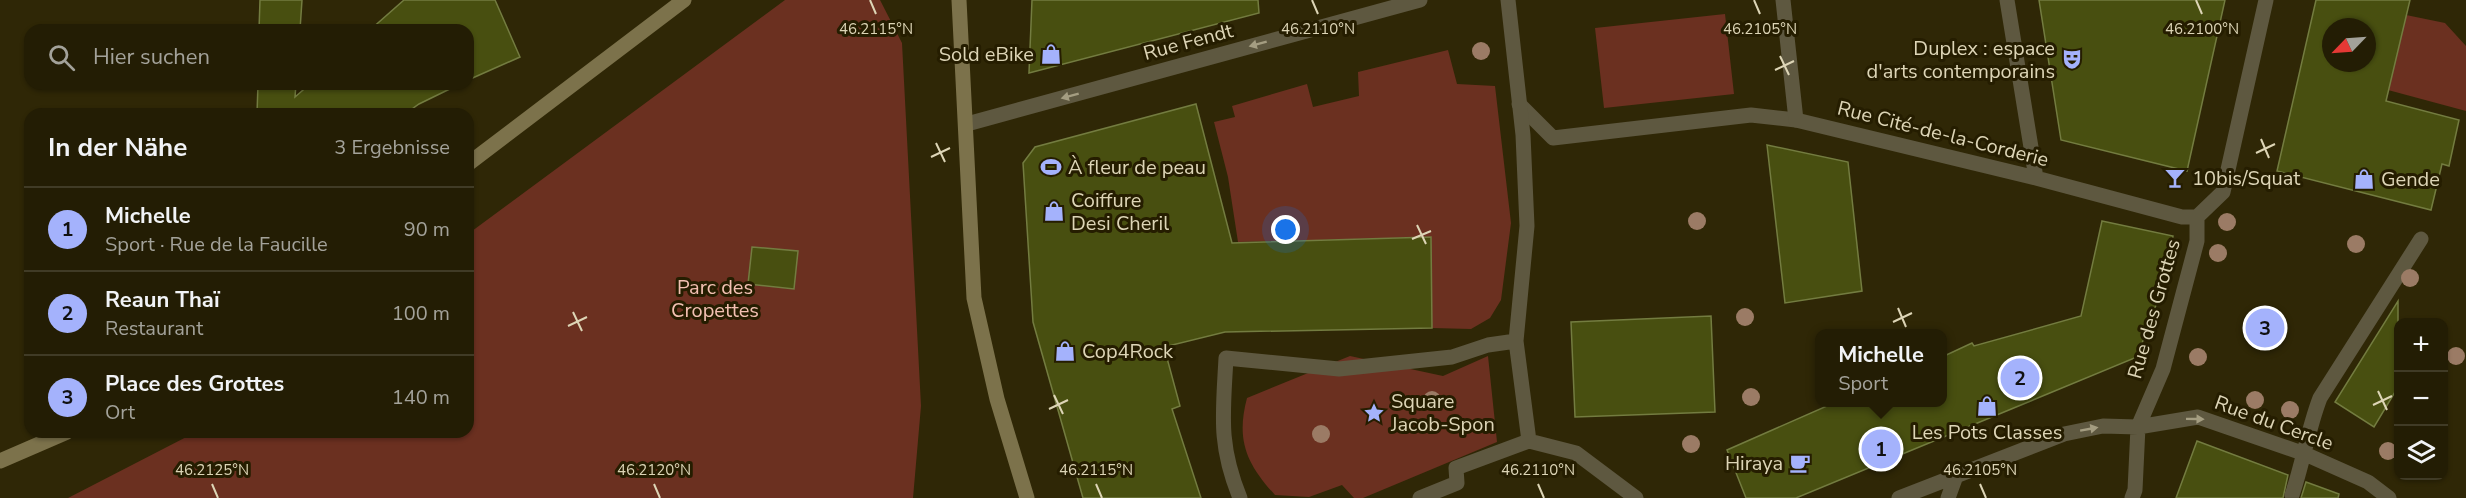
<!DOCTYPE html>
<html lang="de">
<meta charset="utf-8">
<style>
body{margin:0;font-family:"Nunito Sans",sans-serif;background:#2f2a13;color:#f1f3f6}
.controls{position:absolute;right:18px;bottom:18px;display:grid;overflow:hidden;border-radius:12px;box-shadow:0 2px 4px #0004}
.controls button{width:54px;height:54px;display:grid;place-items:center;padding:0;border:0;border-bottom:2px solid #403b26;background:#231d04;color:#f1f3f6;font:30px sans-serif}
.compass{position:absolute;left:2322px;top:18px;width:54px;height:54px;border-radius:50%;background:#231d04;box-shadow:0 2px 4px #0004;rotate:245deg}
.you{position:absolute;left:1286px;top:230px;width:21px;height:21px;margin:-15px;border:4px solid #fff;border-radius:50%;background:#1a73e8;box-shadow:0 0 0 9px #1a73e833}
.badge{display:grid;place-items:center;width:39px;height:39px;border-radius:50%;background:#a4b2fc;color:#111;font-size:20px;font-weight:700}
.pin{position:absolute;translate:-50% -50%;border:3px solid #fff;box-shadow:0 2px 6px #0006}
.popup{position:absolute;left:1815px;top:329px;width:132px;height:78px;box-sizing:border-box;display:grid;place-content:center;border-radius:12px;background:#231d04;filter:drop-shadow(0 2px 4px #0005);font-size:20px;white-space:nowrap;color:#a3a29a}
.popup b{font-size:22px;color:#f1f3f6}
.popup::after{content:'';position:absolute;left:50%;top:100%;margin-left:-12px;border:12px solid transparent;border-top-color:#231d04}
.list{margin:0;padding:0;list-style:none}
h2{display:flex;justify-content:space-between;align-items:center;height:78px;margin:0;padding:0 24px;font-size:26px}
h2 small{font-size:20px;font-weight:400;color:#a3a29a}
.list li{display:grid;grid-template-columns:39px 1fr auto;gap:18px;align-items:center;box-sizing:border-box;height:84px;padding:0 24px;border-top:2px solid #403b26}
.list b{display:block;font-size:22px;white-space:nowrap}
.list p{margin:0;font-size:20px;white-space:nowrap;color:#a3a29a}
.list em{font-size:20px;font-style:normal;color:#a3a29a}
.icon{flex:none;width:33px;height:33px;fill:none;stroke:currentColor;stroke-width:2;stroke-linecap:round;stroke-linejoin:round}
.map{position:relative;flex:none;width:2466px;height:498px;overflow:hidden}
.search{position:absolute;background:#231d04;box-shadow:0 2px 4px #0004;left:24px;top:24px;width:450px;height:66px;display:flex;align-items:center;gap:15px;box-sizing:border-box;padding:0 21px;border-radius:18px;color:#a3a29a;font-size:22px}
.panel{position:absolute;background:#231d04;box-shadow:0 2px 4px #0004;left:24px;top:108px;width:450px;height:330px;border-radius:18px}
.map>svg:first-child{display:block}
.green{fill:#6b3020}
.building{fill:#484f10;stroke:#737c40;stroke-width:1.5;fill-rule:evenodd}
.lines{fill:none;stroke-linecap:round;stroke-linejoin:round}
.lane{stroke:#5e5840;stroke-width:15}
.street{stroke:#5e5840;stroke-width:15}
.secondary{stroke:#7c724b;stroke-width:15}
.tree{fill:#9b7b65}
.oneway{fill:#a49d81}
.ticks{fill:none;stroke:#ddd5b6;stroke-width:2}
.labels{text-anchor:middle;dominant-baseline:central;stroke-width:6;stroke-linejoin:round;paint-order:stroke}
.street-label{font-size:20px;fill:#ddd5b6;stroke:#251d00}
.poi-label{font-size:20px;fill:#ddd5b6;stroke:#251d00;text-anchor:start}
.park-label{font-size:20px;fill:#f3c0b2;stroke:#251d00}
.ticks-label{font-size:15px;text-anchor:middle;fill:#ddd5b6;stroke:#251d00;stroke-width:6;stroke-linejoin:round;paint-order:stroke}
</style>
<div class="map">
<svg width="2466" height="498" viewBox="0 0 2466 498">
<rect width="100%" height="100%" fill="#2f2706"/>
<path class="green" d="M785,0H880L902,43L921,406L913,498H68L196,432H468V234Z
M1725,14L1734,94L1604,108L1595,28Z
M2406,15L2445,23L2466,46V111L2388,90Z
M1448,50L1457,84L1495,86L1511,223L1501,300L1490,318L1471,329L1432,328L1430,237L1238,242L1228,177L1214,122L1235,117L1232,106L1307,84L1313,107L1359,96L1358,72Z
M1350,356L1443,376L1488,356L1497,442L1363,498H1354L1342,485L1309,497L1275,495C1246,463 1236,440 1247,398Z"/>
<path class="building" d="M260,0H302L300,30H259Z
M404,0H495L520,57L468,80V30H370Z
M1032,0H1258L1259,13L1029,73Z
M2039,0H2225L2187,171L2061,140Z
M2316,0H2410L2386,101L2459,120L2449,166L2442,164L2431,210L2277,171ZM2331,27H2367V63H2331Z
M258,84H296L295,97L310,84H460L419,104L405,114H257Z
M1196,104L1232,243L1431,237L1432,328L1225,332L1164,347L1180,406L1172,409L1201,498H1083L1033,322L1023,163L1035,147Z
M1767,145L1848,162L1862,291L1785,303Z
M2102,221L2173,236L2160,294L2137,357L1796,498H1746L1727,450L1836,402H1942V357L1972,343L1974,346L2081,316Z
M752,247L798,251L794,289L748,284Z
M2398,301V387L2374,427L2335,402Z
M1711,316L1715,412L1575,417L1571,322Z
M2197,441L2288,475L2283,498H2176Z
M2306,482L2339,494L2338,498H2301Z"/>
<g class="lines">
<path class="lane" d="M1519,104L1553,138L1751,115L1796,120"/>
<path class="street" d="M1783,0L1796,120L2036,178L2182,217H2197
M2007,0L2036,178
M967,124L1420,0
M1529,441L1576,453L1636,498
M2292,495C2303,463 2308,429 2320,398L2421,239
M1240,498C1218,444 1223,414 1226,358L1339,369L1452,357L1488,345L1516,341
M1420,498L1457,483L1456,468L1529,441L1516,341L1527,226L1523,135L1508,0
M1899,498L2064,434L2103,426L2138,427L2198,417L2305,454L2368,482L2389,498
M1948,498L1956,476
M2132,498L2135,490L2138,427L2163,369L2197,241V217L2223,192L2266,0"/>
<path class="secondary" d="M959,0L974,298L997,399L1027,498
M468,164L684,0
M0,461L67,432"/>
</g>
<g class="tree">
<circle cx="1481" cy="51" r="9"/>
<circle cx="1697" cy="221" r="9"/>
<circle cx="2227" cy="222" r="9"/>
<circle cx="2356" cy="244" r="9"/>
<circle cx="2218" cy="253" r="9"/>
<circle cx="2410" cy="278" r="9"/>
<circle cx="1745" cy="317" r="9"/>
<circle cx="2456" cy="356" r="9"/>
<circle cx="2198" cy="357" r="9"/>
<circle cx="1751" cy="397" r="9"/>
<circle cx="1432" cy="400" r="9"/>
<circle cx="2255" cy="400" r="9"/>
<circle cx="2290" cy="410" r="9"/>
<circle cx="1321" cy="434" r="9"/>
<circle cx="1691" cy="444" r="9"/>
<circle cx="2388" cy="451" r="9"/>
</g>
<defs><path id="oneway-solid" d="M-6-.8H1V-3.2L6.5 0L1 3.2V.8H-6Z" transform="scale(1.5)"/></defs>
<g class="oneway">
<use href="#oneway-solid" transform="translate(1258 44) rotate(165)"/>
<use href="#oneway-solid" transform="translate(1070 96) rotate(165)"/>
<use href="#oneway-solid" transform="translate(2195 419) rotate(1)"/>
<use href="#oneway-solid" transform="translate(2089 429) rotate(-10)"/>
</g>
<path class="ticks" d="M870,0L876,14M1312,0L1318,14M1754,0L1760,14M2196,0L2202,14M1780,56L1789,75M1775,70L1794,61M2261,139L2269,158M936,143L945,162M2256,153L2275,144M931,157L950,148M1417,225L1426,244M1412,239L1431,231M1898,308L1906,327M573,312L582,331M1893,322L1912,313M568,326L587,317M2378,391L2387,410M1054,395L1063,414M2373,405L2392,396M1049,409L1068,400M212,484L218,498M654,484L660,498M1096,484L1102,498M1538,484L1544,498M1980,484L1986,498"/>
<defs>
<g id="shop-bare" transform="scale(1.62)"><path d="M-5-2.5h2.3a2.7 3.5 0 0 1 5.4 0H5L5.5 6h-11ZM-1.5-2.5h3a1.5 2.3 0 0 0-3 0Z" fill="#a4b2fc" stroke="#251d00" stroke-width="2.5" paint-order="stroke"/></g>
<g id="theatre-bare" transform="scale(1.62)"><path d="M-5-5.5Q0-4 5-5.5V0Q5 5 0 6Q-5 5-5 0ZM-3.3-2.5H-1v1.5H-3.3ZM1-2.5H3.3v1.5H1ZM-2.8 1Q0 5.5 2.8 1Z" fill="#a4b2fc" stroke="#251d00" stroke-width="2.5" paint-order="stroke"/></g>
<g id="stadium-bare" transform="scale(1.62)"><path d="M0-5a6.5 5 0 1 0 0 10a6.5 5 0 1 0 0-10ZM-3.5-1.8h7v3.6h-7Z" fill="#a4b2fc" stroke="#251d00" stroke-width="2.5" paint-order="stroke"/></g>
<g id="bar-bare" transform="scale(1.62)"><path d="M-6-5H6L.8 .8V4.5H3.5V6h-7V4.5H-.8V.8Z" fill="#a4b2fc" stroke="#251d00" stroke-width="2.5" paint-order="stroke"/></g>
<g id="sight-bare" transform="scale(1.62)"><path d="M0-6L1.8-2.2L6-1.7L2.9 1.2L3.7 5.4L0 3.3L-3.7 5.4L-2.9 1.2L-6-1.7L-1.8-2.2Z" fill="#a4b2fc" stroke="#251d00" stroke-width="2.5" paint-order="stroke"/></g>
<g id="cafe-bare" transform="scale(1.62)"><path d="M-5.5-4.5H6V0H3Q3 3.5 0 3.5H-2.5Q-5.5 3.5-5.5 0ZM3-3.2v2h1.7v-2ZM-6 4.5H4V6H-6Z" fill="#a4b2fc" stroke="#251d00" stroke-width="2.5" paint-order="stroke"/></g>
</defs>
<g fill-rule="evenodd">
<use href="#shop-bare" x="1051" y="54"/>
<use href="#theatre-bare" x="2072" y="59"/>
<use href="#stadium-bare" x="1051" y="167"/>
<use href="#bar-bare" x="2175" y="178"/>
<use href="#shop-bare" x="2364" y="179"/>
<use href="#shop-bare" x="1054" y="211"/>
<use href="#shop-bare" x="1065" y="351"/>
<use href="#shop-bare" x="1987" y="406"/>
<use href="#sight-bare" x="1374" y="413"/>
<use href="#cafe-bare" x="1800" y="463"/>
</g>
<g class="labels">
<g class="street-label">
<text transform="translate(1188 42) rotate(-15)">Rue Fendt</text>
<text transform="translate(1943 134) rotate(14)">Rue Cité-de-la-Corderie</text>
<text transform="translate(2154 309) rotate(-74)">Rue des Grottes</text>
<text transform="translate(2274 423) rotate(20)">Rue du Cercle</text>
</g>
<g class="poi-label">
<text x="2055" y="48" text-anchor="end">Duplex : espace<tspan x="2055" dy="23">d'arts contemporains</tspan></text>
<text x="1034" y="54" text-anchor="end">Sold eBike</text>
<text x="1068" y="167">À fleur de peau</text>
<text x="2192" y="178">10bis/Squat</text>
<text x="2381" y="179">Gende</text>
<text x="1071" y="200">Coiffure<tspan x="1071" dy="23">Desi Cheril</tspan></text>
<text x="1082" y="351">Cop4Rock</text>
<text x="1391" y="401">Square<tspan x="1391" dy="23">Jacob-Spon</tspan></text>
<text x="1987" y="432" text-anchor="middle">Les Pots Classes</text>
<text x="1783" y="463" text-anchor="end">Hiraya</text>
</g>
<g class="park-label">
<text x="715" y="287">Parc des<tspan x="715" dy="23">Cropettes</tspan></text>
</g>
</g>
<g class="ticks-label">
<text x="876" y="34">46.2115°N</text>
<text x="1760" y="34">46.2105°N</text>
<text x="1318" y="34">46.2110°N</text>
<text x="2202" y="34">46.2100°N</text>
<text x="212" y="475">46.2125°N</text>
<text x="654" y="475">46.2120°N</text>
<text x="1096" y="475">46.2115°N</text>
<text x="1538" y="475">46.2110°N</text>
<text x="1980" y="475">46.2105°N</text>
</g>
</svg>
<div class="controls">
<button>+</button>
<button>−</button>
<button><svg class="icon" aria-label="layers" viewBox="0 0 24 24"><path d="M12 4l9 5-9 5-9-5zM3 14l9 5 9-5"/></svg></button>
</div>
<svg class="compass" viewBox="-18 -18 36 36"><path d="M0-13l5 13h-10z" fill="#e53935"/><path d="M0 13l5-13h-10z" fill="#a3a29a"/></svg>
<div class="you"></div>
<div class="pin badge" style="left:1881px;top:449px">1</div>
<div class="popup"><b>Michelle</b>Sport</div>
<div class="pin badge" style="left:2020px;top:378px">2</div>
<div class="pin badge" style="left:2265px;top:328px">3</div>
<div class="search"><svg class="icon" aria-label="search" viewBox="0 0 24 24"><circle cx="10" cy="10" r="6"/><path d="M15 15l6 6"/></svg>Hier suchen</div>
<section class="panel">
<h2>In der Nähe<small>3 Ergebnisse</small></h2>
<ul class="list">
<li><span class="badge">1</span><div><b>Michelle</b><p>Sport · Rue de la Faucille</p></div><em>90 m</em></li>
<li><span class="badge">2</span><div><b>Reaun Thaï</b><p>Restaurant</p></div><em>100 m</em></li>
<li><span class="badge">3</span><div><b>Place des Grottes</b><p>Ort</p></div><em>140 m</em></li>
</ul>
</section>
</div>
